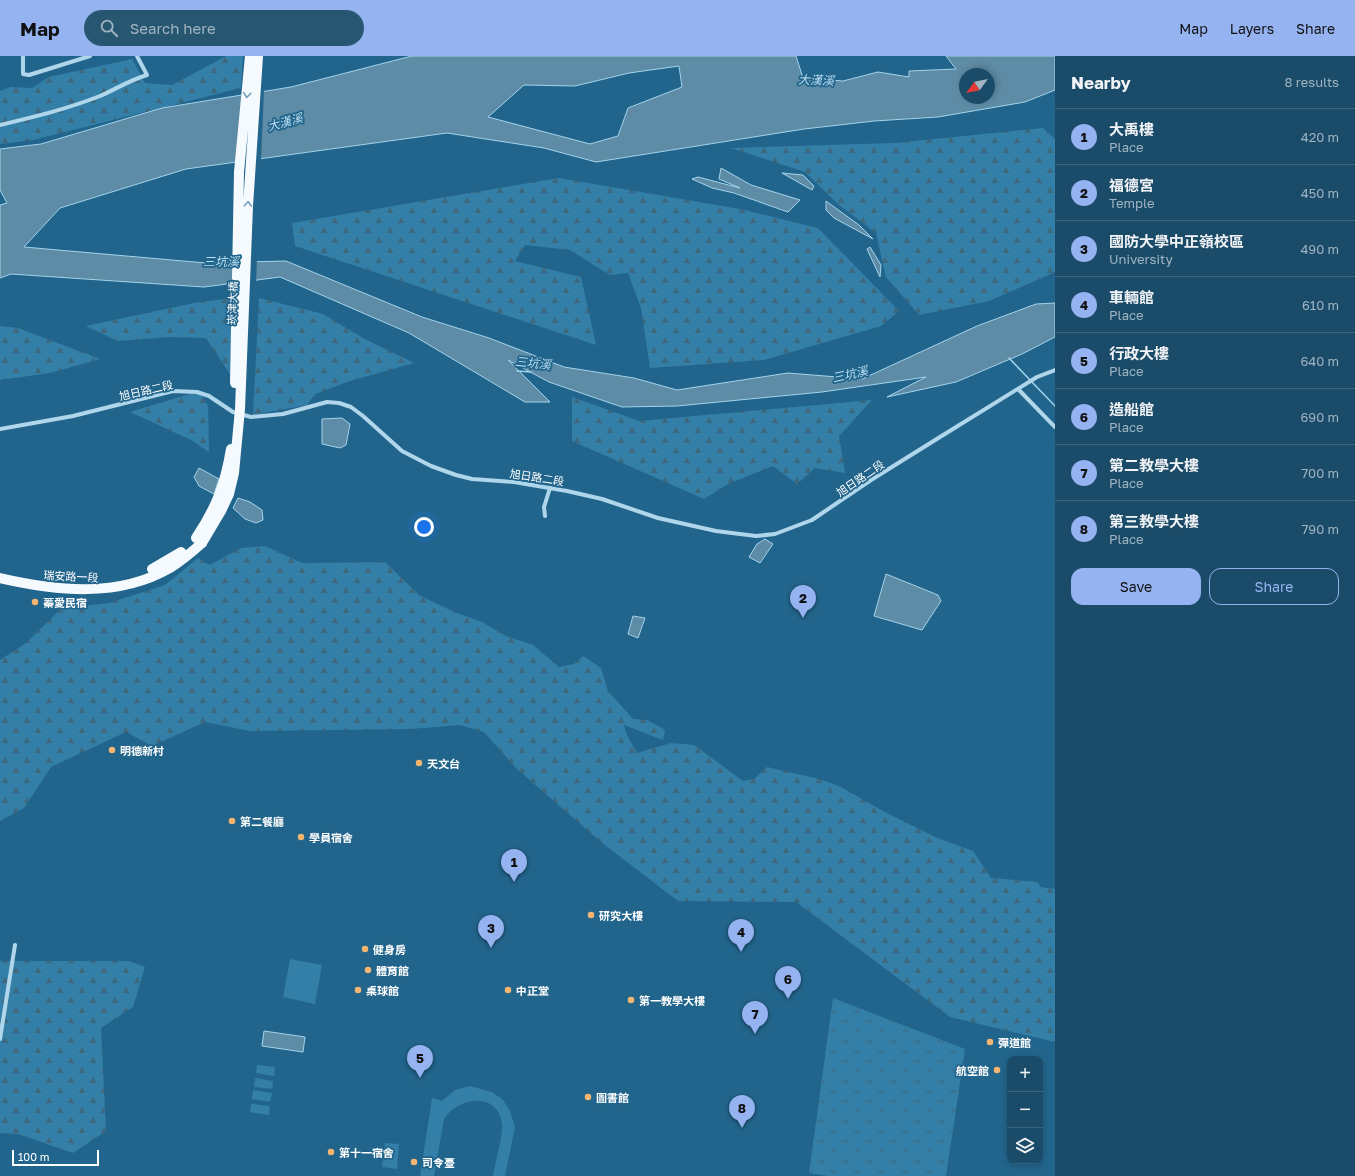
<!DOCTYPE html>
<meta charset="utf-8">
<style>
body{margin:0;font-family:"Golos Text","Noto Sans TC",sans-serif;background:#275671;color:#f1f3f6}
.controls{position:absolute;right:12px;bottom:12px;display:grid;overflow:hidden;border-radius:8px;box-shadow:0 2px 6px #0003}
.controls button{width:36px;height:36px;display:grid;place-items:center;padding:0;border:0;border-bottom:1px solid #38637d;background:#1a4c69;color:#f1f3f6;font:20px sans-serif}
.compass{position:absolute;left:959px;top:12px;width:36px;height:36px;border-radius:50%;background:#1a4c69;box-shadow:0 2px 6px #0003;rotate:237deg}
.scale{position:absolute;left:12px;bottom:10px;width:87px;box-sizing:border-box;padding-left:4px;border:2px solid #fff;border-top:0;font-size:11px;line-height:14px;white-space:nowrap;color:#fff;-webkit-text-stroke:3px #22658c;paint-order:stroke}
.you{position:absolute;left:424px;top:471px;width:14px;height:14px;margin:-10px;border:3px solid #fff;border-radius:50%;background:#1a73e8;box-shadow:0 0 0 6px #1a73e833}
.badge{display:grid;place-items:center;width:26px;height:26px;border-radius:50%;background:#95b2f1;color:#111;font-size:13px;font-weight:700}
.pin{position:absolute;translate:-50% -33px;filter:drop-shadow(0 1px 2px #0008)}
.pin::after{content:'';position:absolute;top:21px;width:14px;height:12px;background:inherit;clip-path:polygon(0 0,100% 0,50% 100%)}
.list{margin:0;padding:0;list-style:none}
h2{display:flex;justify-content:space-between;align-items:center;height:52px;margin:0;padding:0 16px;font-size:17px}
h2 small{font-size:13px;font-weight:400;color:#9fb4c0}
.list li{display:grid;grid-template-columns:26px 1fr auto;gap:12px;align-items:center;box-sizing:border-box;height:56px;padding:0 16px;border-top:1px solid #38637d}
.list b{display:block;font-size:15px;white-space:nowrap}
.list p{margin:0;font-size:13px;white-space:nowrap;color:#9fb4c0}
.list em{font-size:13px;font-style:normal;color:#9fb4c0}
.actions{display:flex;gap:8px;padding:12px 16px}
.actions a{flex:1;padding:9px 0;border:1px solid #95b2f1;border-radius:12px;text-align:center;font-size:14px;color:#95b2f1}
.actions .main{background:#95b2f1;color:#111}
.icon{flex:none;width:22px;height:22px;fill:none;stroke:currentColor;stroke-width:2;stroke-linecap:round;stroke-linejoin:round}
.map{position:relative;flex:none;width:1055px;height:1120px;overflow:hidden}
header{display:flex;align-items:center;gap:24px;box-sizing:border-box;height:56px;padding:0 20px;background:#95b2f1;color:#111}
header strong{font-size:19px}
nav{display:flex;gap:22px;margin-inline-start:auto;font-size:14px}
.search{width:280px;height:36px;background:#275671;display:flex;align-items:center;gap:10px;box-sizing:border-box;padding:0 14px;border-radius:22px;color:#9fb4c0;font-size:15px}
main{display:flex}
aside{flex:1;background:#1a4c69}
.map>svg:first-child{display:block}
.grass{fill:url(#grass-tufts)}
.forest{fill:url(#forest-firs)}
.pitch{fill:#337fa7}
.water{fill:#5e8ba5;stroke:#a3d4ec;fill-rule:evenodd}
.pier{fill:#22658c}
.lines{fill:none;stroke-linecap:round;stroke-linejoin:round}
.stream{stroke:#a3d4ec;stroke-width:1.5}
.street{stroke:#b0d6eb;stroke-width:4}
.primary{stroke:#f4fafe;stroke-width:10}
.primary-bridge{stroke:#f4fafe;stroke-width:10}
.oneway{stroke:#76a1ba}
.poi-dot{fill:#f7b572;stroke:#22658c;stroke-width:1.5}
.labels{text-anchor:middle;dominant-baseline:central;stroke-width:3.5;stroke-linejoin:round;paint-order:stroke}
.street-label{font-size:11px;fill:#fff;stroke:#22658c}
.poi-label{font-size:11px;font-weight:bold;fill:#fff;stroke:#22658c;text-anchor:start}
.water-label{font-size:12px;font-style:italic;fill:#bbdff2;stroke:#22658c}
</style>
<header>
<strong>Map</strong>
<div class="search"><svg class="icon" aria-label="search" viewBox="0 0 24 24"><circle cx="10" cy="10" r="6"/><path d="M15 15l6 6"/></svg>Search here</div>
<nav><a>Map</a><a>Layers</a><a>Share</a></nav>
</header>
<main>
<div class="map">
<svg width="1055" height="1120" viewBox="0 0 1055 1120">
<defs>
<pattern id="grass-tufts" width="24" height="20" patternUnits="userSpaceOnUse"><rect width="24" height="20" fill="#337fa7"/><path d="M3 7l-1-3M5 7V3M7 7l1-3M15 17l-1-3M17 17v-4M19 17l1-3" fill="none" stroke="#3e687e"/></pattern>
<pattern id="forest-firs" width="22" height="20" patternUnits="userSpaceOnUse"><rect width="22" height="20" fill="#337fa7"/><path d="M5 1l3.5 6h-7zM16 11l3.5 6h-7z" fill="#3e687e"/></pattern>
</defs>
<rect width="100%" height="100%" fill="#22658c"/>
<path class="grass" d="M833,942L965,993L946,1120H828L809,1117Z"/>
<path class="forest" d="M226,0H243L241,32L33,84L0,88V35L11,31L32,32L49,21L132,3L145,27L172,29Z
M1043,72L1055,83V216L989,245L919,259L886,221L876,177L838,148L805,116L731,92L895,87Z
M559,122L745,154L818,172L899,255L881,270L764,304L650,312L641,252L628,217L610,219L570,194L525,189L515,205L581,221L596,289L295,190L292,167Z
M232,242L230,318L206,282L170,281L117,285L86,270L194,247Z
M259,242L323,258L363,282L414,307L350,325L315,338L307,349L253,359Z
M0,270L18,272L100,303L50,317L0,324Z
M193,337L202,340L208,349L209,396L191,384L130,356Z
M572,341L639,365L872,344L839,380L845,417L815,412L797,428L773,410L728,428L704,443L572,385Z
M265,490L302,507L385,506L419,539L454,556L482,566L506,580L533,589L559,611L574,608L583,600L601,612L608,635L633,663L647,664L665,674L663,684L624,669L626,677L637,697L671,687L694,689L743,725L754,723L767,711L819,723L841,731L883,755L935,781L973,795L991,822L1038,826L1040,831L1055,833V986L950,961L796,846L678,845L601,786L517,713L484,676L460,669L410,673L250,675L205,666L152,690L126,676L51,711L24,752L0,765V604L26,587L62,552L109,547L165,529L198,502L210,509L241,492Z
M0,905H129L145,911L133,951L101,972L106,1075L73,1097L18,1078L0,1077Z"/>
<path class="pitch" d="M290,903L322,909L315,948L283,941Z
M257,1009L275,1011L274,1020L256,1017Z
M255,1022L273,1025L272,1033L254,1031Z
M470,1030L492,1036L503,1044L510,1055L515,1071L505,1120H493C495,1107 503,1080 502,1068C498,1035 458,1041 444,1063L434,1120H420L432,1042L442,1045L455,1034Z
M253,1034L272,1037L270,1046L252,1043Z
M251,1048L270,1050L269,1059L250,1056Z
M385,1087L399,1088L397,1113L382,1111Z"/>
<path class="water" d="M412,0H796L803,22L843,25L878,16L909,21V15L956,13L946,0H1055V34L1025,46L938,61L874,65L804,73L596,106L544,92L447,77L186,113L60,152L24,191L206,207L286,205L422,261L489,282L564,311L634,322L677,334L788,317L862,323L977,270L1036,248L1055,247V281L1022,298L956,326L887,341L926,321L822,336L677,350L622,351L549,326L508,304L550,346H525L409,277L280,221L204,231L11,218L0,222V149L7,147L0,134V93L41,88L162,52L291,31ZM679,10L682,31L628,52L618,80L590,88L488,61L524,29L575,30L629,17ZM965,18H989V42H965Z
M721,112L751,129L800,144L788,156L734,137L712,132L692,123L698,121L740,132L719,123Z
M782,117L803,119L814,130L812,134Z
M826,145L859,169L873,183L834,162L826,154Z
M870,191L881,209L880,221L867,193Z
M342,362L350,368L346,389L340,392L322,388V363Z
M199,412L219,423L214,438L199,430L194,421Z
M238,442L250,446L262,454L263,464L256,467L245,463L233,452Z
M765,483L773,488L760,507L749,501L757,488Z
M886,518L938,539L941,545L922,574L874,560Z
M633,560L645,562L638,582L628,578Z
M264,975L305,981L303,996L262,990Z"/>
<path class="pier" d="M264,33L261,104L238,107L243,37Z
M257,203L256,226L235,229V204Z"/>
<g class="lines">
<path class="stream" d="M1009,302L1055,350
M517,315L531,316"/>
<path class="street" d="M23,0V18L29,19L90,0
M0,69C34,61 67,53 100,40C116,33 130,24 147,19L137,0
M1019,334L1055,371
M0,373L73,360L173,335L197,336L209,340L233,356L251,361L283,358L327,346L339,347L351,351L363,360L402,395L431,410L456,419L472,423L514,426L567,435L602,443L658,462L716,475L756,480L775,478L812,464L871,424L940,381L1037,321L1055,314
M545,460L544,451L550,432
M0,983L15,889"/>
<path class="primary" d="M152,513L181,496
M0,522C57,535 118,542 170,512C181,505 192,496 202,487"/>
<path class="primary-bridge" d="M235,327L239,116L250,0
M196,482C216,452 225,429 231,393
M202,487L221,455L229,438L234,417L240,353L248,150L258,0"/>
</g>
<defs><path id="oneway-chevron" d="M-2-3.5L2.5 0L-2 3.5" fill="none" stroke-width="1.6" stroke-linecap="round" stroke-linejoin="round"/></defs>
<g class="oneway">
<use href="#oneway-chevron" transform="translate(247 39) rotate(96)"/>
<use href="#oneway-chevron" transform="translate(248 148) rotate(-87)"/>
</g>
<g class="poi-dot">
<circle cx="35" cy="546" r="4"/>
<circle cx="112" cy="694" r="4"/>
<circle cx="419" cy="707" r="4"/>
<circle cx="232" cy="765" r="4"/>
<circle cx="301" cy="781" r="4"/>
<circle cx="591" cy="859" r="4"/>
<circle cx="365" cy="893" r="4"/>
<circle cx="368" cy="914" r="4"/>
<circle cx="358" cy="934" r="4"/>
<circle cx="508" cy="934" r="4"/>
<circle cx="631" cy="944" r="4"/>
<circle cx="990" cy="986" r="4"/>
<circle cx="997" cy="1014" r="4"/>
<circle cx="588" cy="1041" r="4"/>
<circle cx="331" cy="1096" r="4"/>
<circle cx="414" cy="1106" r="4"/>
</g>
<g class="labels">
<g class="street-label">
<text transform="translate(232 247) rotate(-88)">崁津大橋</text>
<text transform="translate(146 334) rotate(-13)">旭日路二段</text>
<text transform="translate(537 421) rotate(9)">旭日路二段</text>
<text transform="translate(860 422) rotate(-34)">旭日路二段</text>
<text transform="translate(71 520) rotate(3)">瑞安路一段</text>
</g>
<g class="poi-label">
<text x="43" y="546">蓁愛民宿</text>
<text x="120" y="694">明德新村</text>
<text x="427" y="707">天文台</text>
<text x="240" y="765">第二餐廳</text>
<text x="309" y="781">學員宿舍</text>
<text x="599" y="859">研究大樓</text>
<text x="373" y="893">健身房</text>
<text x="376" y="914">體育館</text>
<text x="366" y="934">桌球館</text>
<text x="516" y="934">中正堂</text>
<text x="639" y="944">第一教學大樓</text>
<text x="998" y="986">彈道館</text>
<text x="989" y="1014" text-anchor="end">航空館</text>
<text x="596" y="1041">圖書館</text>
<text x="339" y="1096">第十一宿舍</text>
<text x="422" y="1106">司令臺</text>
</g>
<g class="water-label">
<text transform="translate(816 24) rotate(2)">大漢溪</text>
<text transform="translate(285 66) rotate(-15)">大漢溪</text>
<text x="221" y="205">三坑溪</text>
<text transform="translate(533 307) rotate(6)">三坑溪</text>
<text transform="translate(850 318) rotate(-12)">三坑溪</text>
</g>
</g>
</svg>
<div class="controls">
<button>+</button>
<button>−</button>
<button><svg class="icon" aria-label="layers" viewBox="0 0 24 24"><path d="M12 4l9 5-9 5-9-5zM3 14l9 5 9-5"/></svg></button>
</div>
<svg class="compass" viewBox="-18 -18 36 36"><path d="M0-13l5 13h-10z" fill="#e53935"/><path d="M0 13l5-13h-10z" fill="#9fb4c0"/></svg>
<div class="scale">100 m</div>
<div class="you"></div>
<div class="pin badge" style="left:514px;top:826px">1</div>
<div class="pin badge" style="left:803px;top:562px">2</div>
<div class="pin badge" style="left:491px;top:892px">3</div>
<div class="pin badge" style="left:741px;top:896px">4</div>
<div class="pin badge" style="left:420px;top:1022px">5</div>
<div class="pin badge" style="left:788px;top:943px">6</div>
<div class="pin badge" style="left:755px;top:978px">7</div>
<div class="pin badge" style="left:742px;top:1072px">8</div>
</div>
<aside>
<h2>Nearby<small>8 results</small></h2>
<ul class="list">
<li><span class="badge">1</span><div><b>大禹樓</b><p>Place</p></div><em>420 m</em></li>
<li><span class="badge">2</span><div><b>福德宮</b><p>Temple</p></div><em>450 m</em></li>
<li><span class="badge">3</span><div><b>國防大學中正嶺校區</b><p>University</p></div><em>490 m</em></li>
<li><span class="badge">4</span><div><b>車輛館</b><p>Place</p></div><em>610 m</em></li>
<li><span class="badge">5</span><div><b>行政大樓</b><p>Place</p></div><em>640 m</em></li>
<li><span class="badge">6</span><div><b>造船館</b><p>Place</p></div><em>690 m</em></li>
<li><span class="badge">7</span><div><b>第二教學大樓</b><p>Place</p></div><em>700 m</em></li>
<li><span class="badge">8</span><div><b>第三教學大樓</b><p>Place</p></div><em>790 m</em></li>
</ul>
<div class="actions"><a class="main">Save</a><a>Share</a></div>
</aside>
</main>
